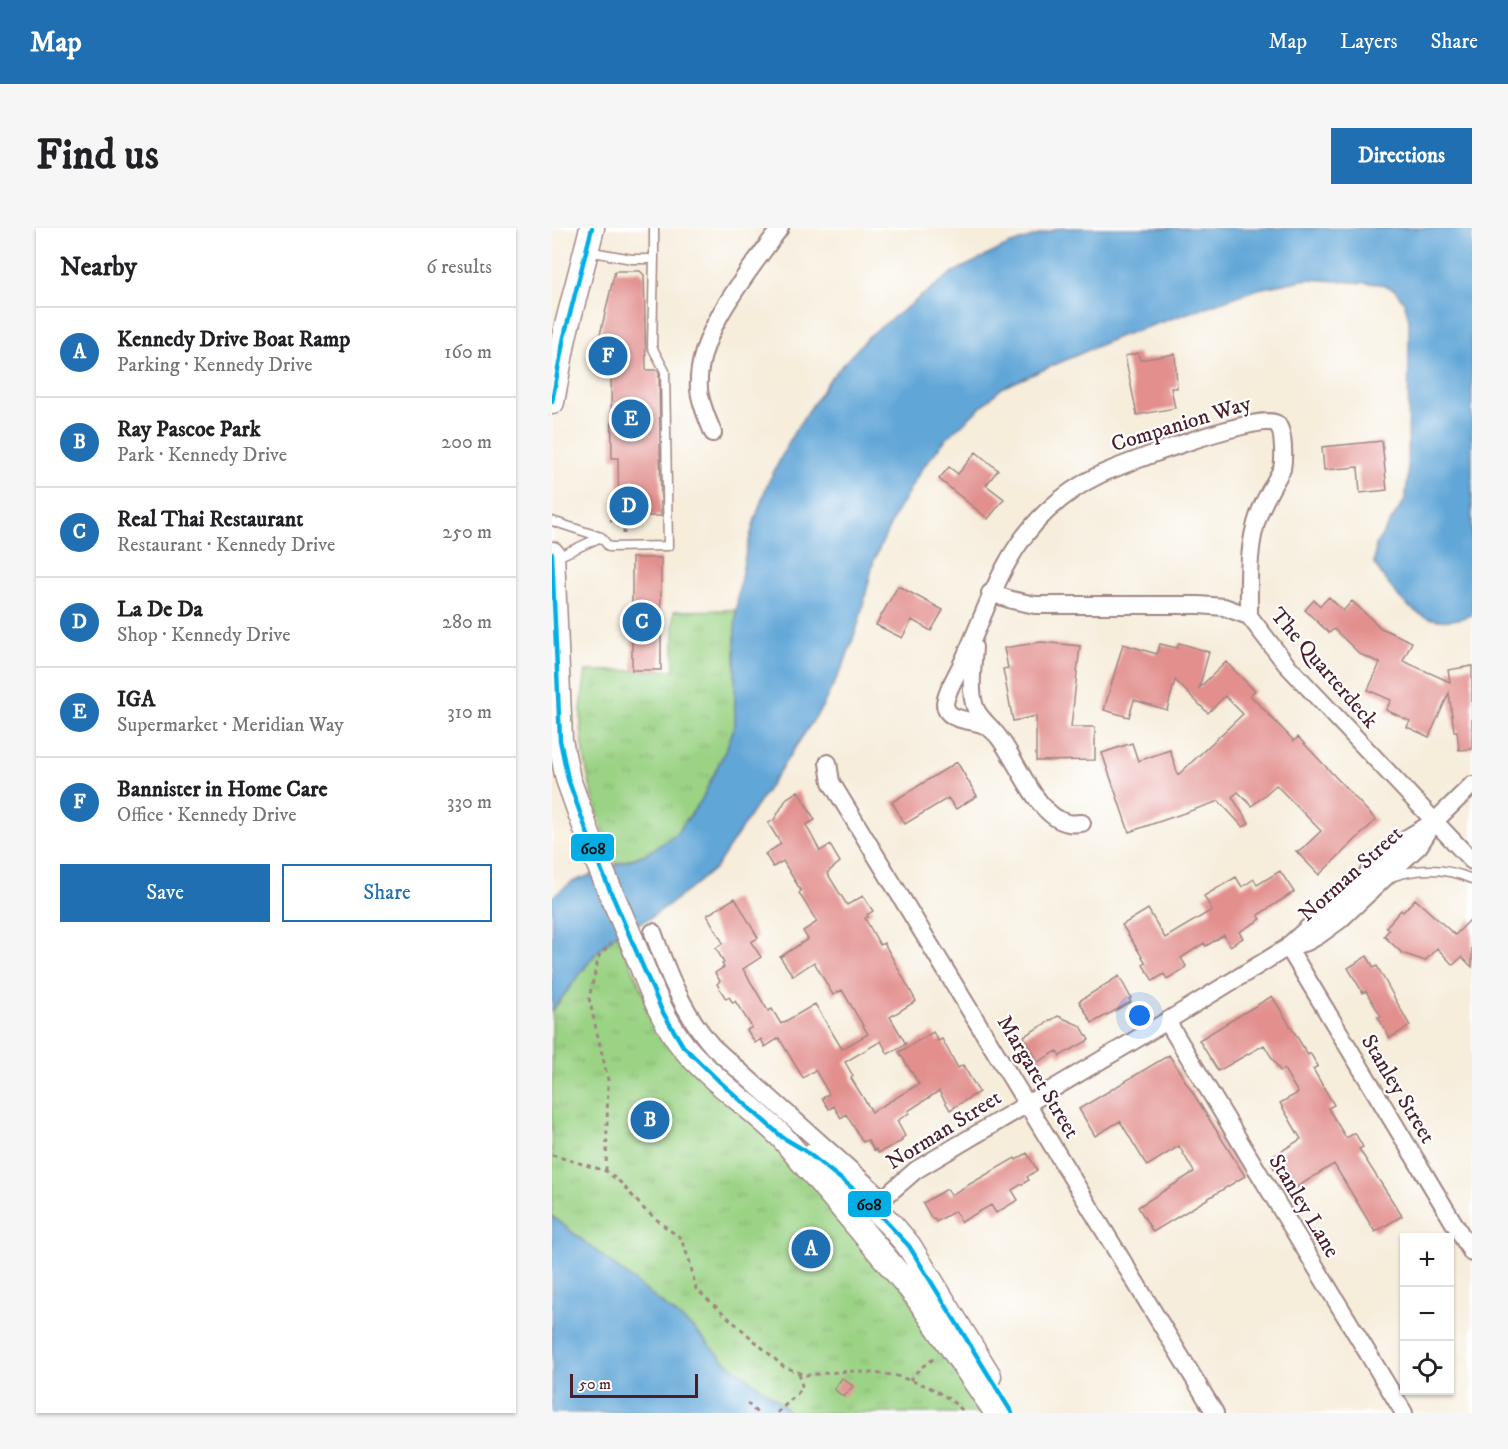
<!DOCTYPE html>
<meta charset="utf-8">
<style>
body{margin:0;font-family:"IM FELL DW Pica",serif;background:#f6f6f6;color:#202124}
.controls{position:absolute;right:18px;bottom:18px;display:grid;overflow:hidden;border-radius:0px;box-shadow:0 2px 4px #0004}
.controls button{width:54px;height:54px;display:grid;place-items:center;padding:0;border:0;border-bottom:2px solid #e0e0e0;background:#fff;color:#202124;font:30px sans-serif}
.scale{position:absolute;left:18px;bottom:15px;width:128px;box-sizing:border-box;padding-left:6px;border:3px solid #4a1f2b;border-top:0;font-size:16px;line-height:21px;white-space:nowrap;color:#4a1f2b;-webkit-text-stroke:4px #fff;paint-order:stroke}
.you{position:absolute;left:588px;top:788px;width:21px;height:21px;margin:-15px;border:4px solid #fff;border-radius:50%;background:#1a73e8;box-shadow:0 0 0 9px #1a73e833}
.badge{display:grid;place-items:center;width:39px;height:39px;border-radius:50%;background:#1f6fb2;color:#fff;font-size:20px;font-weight:700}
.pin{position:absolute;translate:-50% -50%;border:3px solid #fff;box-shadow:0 2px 6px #0006}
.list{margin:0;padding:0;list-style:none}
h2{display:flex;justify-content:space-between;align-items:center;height:78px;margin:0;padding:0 24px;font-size:26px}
h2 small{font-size:20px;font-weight:400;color:#757577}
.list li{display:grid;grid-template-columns:39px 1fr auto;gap:18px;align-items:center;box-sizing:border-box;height:90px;padding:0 24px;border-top:2px solid #e0e0e0}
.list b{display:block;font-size:22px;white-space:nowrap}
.list p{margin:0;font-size:20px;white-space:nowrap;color:#757577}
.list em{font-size:20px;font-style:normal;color:#757577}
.actions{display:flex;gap:12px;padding:18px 24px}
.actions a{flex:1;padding:14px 0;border:2px solid #1f6fb2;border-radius:0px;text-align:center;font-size:21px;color:#1f6fb2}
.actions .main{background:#1f6fb2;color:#fff}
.icon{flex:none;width:33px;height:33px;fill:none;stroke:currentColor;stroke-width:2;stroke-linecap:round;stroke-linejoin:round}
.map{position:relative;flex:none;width:920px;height:1185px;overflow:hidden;border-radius:0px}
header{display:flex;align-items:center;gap:36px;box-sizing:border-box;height:84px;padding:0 30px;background:#1f6fb2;color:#fff}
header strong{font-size:28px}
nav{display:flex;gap:33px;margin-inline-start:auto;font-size:21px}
.intro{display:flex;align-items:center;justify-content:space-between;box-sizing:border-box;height:144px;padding:0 36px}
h1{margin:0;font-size:42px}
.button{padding:15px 27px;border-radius:0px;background:#1f6fb2;color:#fff;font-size:21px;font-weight:700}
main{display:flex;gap:36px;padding:0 36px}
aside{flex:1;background:#fff;border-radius:0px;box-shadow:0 2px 4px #0004}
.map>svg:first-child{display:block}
.grass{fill:url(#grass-tufts);stroke:#727958;stroke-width:1.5}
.water{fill:#61a6d7;stroke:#566281;stroke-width:1.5}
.building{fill:#e28f8d}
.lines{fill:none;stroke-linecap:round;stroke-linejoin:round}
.lane-casing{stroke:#a08683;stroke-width:11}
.street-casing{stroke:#a08683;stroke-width:20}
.secondary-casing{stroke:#a08683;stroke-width:27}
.path{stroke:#a08683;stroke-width:3;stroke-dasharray:4.5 4.5;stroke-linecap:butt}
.lane{stroke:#fff;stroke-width:8}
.street{stroke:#fff;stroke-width:16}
.secondary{stroke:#fff;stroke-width:24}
.secondary-bridge-casing{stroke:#a08683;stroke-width:27;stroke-linecap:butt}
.secondary-bridge{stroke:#fff;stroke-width:24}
.bus-1-casing{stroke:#fff;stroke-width:9}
.bus-1{stroke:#04aee5;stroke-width:4.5}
.labels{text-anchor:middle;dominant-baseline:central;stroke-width:4.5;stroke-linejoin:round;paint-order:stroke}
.street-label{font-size:22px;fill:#4a1f2b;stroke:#fff}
.line-badge{stroke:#fff;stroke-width:2}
.pale-badge-label{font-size:16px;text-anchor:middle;font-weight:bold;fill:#111}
</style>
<header>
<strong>Map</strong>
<nav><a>Map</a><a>Layers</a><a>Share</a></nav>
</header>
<div class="intro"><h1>Find us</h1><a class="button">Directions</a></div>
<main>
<aside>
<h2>Nearby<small>6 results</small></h2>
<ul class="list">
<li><span class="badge">A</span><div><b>Kennedy Drive Boat Ramp</b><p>Parking · Kennedy Drive</p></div><em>160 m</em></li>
<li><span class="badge">B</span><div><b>Ray Pascoe Park</b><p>Park · Kennedy Drive</p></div><em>200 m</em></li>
<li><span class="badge">C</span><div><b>Real Thai Restaurant</b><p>Restaurant · Kennedy Drive</p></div><em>250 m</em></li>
<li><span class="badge">D</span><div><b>La De Da</b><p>Shop · Kennedy Drive</p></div><em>280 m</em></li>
<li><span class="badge">E</span><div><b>IGA</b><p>Supermarket · Meridian Way</p></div><em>310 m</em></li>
<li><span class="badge">F</span><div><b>Bannister in Home Care</b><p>Office · Kennedy Drive</p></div><em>330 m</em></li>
</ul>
<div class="actions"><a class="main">Save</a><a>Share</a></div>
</aside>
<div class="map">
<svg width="920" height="1185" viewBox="0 0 920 1185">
<defs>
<pattern id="grass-tufts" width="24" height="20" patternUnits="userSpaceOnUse" patternTransform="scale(1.5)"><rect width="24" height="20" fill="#9bd385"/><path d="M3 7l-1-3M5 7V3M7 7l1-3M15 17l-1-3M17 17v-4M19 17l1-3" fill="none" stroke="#87b573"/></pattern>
</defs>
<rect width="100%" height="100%" fill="#fff"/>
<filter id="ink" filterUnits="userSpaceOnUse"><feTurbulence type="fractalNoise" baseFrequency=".0167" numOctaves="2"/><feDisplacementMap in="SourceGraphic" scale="12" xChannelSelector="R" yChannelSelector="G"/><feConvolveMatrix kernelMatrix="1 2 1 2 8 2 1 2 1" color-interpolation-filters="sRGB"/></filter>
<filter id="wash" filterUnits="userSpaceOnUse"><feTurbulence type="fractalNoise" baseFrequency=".008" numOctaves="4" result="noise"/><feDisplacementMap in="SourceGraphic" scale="24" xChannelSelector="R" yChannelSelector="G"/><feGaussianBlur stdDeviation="1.35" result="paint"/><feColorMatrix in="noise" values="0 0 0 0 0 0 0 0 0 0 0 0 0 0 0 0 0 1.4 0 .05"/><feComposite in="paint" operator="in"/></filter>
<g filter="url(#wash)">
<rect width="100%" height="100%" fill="#f6eddb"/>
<path class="grass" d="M184,382L183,497L175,519L149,573L124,606L96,625L64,636C45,591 31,542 29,493C28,477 32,459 34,443L122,442V383Z
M65,705L103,791L261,952L352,1061L406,1144L412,1160L428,1185H238L224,1171L173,1133L142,1101L0,988V783L43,726Z"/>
<path class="water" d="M508,0H920V387C870,406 847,373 822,335L824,316L853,272L856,249L857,91L852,74L843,62L829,56L756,51L706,61L566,109L450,160L394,211L369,242L344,285L322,332L307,394L292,436L270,479L164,639L137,662L98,690L65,705L43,726L0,783V669L20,654L96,625L124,606L149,573L175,519L183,497V401L186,366L193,328L202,294L215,257L241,206L278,151L317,108L400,45L456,17Z
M0,988L142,1101L173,1133L224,1171L238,1185H0Z"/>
<g id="blocks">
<path class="building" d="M63,43H88L92,47L94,142H105L107,145L109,288H67L66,230H60L59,149H47V131L42,132Z
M586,125L588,132L623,126L625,160H619L623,180L585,187L573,128Z
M830,213L835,262L808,265L806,239L772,242L770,219Z
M424,224L446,242L434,257L452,271L436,291L387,251L397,239L406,246Z
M80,330H109V442H80Z
M346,358L391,382L379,403L360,392L350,410L324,397Z
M777,369L791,383L800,373L829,400L860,414L851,433L898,454L896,442L920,438V521L907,522L905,503H902L897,465L877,509L855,499L858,493L834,482L839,472L816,462L828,435L808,426L782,401L777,405L753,382L762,372L768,378Z
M489,414L528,418L519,499H543V532L484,533V488L461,493L451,441L456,440L452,420Z
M627,415L657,424L647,460L674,434L703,463L698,467L742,513L746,509L824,592L767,647L744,623H748L769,603L724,557L700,578L686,564L680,569L697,595L691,599L667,573L577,604L550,525L580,515L586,533L618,522L626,547L691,486L673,468L656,485L623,452L615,482L582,472L577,489L552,482L571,416L605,426L608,416L625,420Z
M405,534L425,568L404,581L396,570L353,596L340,574Z
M246,563L263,592L254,597L268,623L278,617L288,634L275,645L295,677L311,668L321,683L315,687L316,689L313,690L315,694L328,717L332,715L364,773L338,789L354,816L336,826L329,813L293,834L301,848L299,850L320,884L367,856L347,824L381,804L386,813L390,811L406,840L411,837L427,864L398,882L387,863L356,883L357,885L345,893L353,908L349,911L350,913L326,925L324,921L322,922L316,912L311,914L294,886L289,890L282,878L277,881L270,870L277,866L263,842L251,850L227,810L213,819L209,811L203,815L195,802L200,799L183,773L181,775L177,769L174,771L165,756L168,753L163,745L172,739L170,736L172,735L164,720L171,715L155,687L183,670L206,710L199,714L209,729L191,741L216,783L220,781L229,796L263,776L290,821L316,806L290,762L281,767L262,734L241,748L228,729L256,711L251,703L265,694L247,665L249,663L231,633L221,639L213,626L229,616L216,595L222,592L235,570Z
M728,643L742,664L706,687L709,691L687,704L691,710L678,718L672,707L654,718L652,715L629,730L634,738L632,741L615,751L612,746L601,753L591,737L594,735L570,697L596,681L613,710L660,682L652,668L684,649L690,659L702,651L705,657Z
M863,671L903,707L920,690V739L910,729L901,737L885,720L873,733L850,725L832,708L837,702L834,699L849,682L851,684Z
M815,728L822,740L825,738L858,798L838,810L826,789L829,788L814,763L811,765L796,740Z
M567,748L579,770L577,771L579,774L540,795L527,773Z
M720,768L756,827L758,825L766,838L761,841L782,877L776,880L794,910L803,905L811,919L807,921L850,988L823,1004L782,936L740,962L728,943L723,942L719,935L720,929L749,911L728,875L746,865L732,841L728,843L712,817L666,843L647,812Z
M506,788L529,798L537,812L508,828L505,823L486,834L472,808Z
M617,827L693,948L601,1004L586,979L642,944L627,918L595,938L568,893L543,908L527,881Z
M475,925L485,942L475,949L477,952L460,962L466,972L444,985L439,977L409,994L403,983L384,994L382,990L380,991L371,975L395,961L399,967L463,930L464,932Z
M290,1150L301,1158L292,1169L282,1161Z"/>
</g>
</g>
<g filter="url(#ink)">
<use href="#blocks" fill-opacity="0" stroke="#a08683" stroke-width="1.5"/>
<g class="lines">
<g class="lane-casing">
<path id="lane" d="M102,31V0
M0,293L49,309L57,319L116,318L113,143L100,119L102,31H80L35,23
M3,330L49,309
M839,649C867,639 893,639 920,651"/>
</g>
<g class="street-casing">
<path id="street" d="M161,205C156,192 148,175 147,161C143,105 197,44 228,0
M438,365L460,372L483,377H647L672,379L697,388L734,436L920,633
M422,419C421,437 417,461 423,479C427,491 441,500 448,511C466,534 485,589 516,595C520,596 525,595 530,595
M444,506C441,503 437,499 432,497C420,491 393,494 393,475C396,458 407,444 413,429C437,376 451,324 495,283C510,269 528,256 547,247C568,237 711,183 725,196C732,203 732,231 730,241C722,256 713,270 707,286C695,319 697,354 697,388
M276,535L279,554L663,1185
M101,704C116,746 131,785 161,819L323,964
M738,716L858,608L883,593L920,557
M736,719L920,1025
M615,793L852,1185
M321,979L364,942L615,793L736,719L755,714L766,708L788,692L867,618L883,593"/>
</g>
<g class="secondary-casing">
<path id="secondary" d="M0,174L12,109L40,0
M0,326L8,512L16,551L45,632
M79,711C94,747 107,788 131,818C159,852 198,877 229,908C240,920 250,934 262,946L364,1067L445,1185
M260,928L308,966L340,998L357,1018L437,1148"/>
</g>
<path class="path" d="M58,292L64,293L72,301V306
M0,927L54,943L69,955L92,981L116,1001L128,1009L137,1031L144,1061L232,1139L254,1147L297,1143L342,1147L375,1158L396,1170L414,1185
M54,943L56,852L37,770L47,728L59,715
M358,1152L368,1140L383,1130
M195,1175L205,1185
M225,1185L245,1166L250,1158L247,1145"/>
<use href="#lane" class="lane"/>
<use href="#street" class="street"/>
<use href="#secondary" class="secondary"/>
<g class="secondary-bridge-casing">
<path id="secondary-bridge" d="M45,632L79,711"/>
</g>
<use href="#secondary-bridge" class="secondary-bridge"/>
<g class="bus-1-casing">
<path id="bus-1" d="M0,174L12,109L40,0
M0,326L8,512L16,551L45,632L110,783L131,818L167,853L230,909L252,922L308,966L357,1018L460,1185"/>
</g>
<use href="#bus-1" class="bus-1"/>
</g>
</g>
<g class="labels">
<g class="street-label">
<text transform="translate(629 196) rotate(-17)">Companion Way</text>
<text transform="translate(772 440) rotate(49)">The Quarterdeck</text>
<text transform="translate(799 646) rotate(-42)">Norman Street</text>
<text transform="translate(486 849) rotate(59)">Margaret Street</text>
<text transform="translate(846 861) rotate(59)">Stanley Street</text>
<text transform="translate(392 902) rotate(-32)">Norman Street</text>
<text transform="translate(752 978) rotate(59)">Stanley Lane</text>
</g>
</g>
<g class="line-badge">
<rect x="18" y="605" width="45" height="29" rx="6" fill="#04aee5"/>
<rect x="295" y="962" width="45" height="28" rx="6" fill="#04aee5"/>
</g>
<g class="pale-badge-label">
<text x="41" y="626">608</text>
<text x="317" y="982">608</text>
</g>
</svg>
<div class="controls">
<button>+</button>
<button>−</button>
<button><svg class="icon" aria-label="locate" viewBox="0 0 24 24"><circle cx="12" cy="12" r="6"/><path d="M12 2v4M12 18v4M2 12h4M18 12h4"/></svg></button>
</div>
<div class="scale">50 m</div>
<div class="you"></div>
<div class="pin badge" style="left:259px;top:1021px">A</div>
<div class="pin badge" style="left:98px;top:892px">B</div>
<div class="pin badge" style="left:90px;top:394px">C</div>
<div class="pin badge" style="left:77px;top:278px">D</div>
<div class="pin badge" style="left:79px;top:191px">E</div>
<div class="pin badge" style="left:56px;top:128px">F</div>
</div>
</main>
